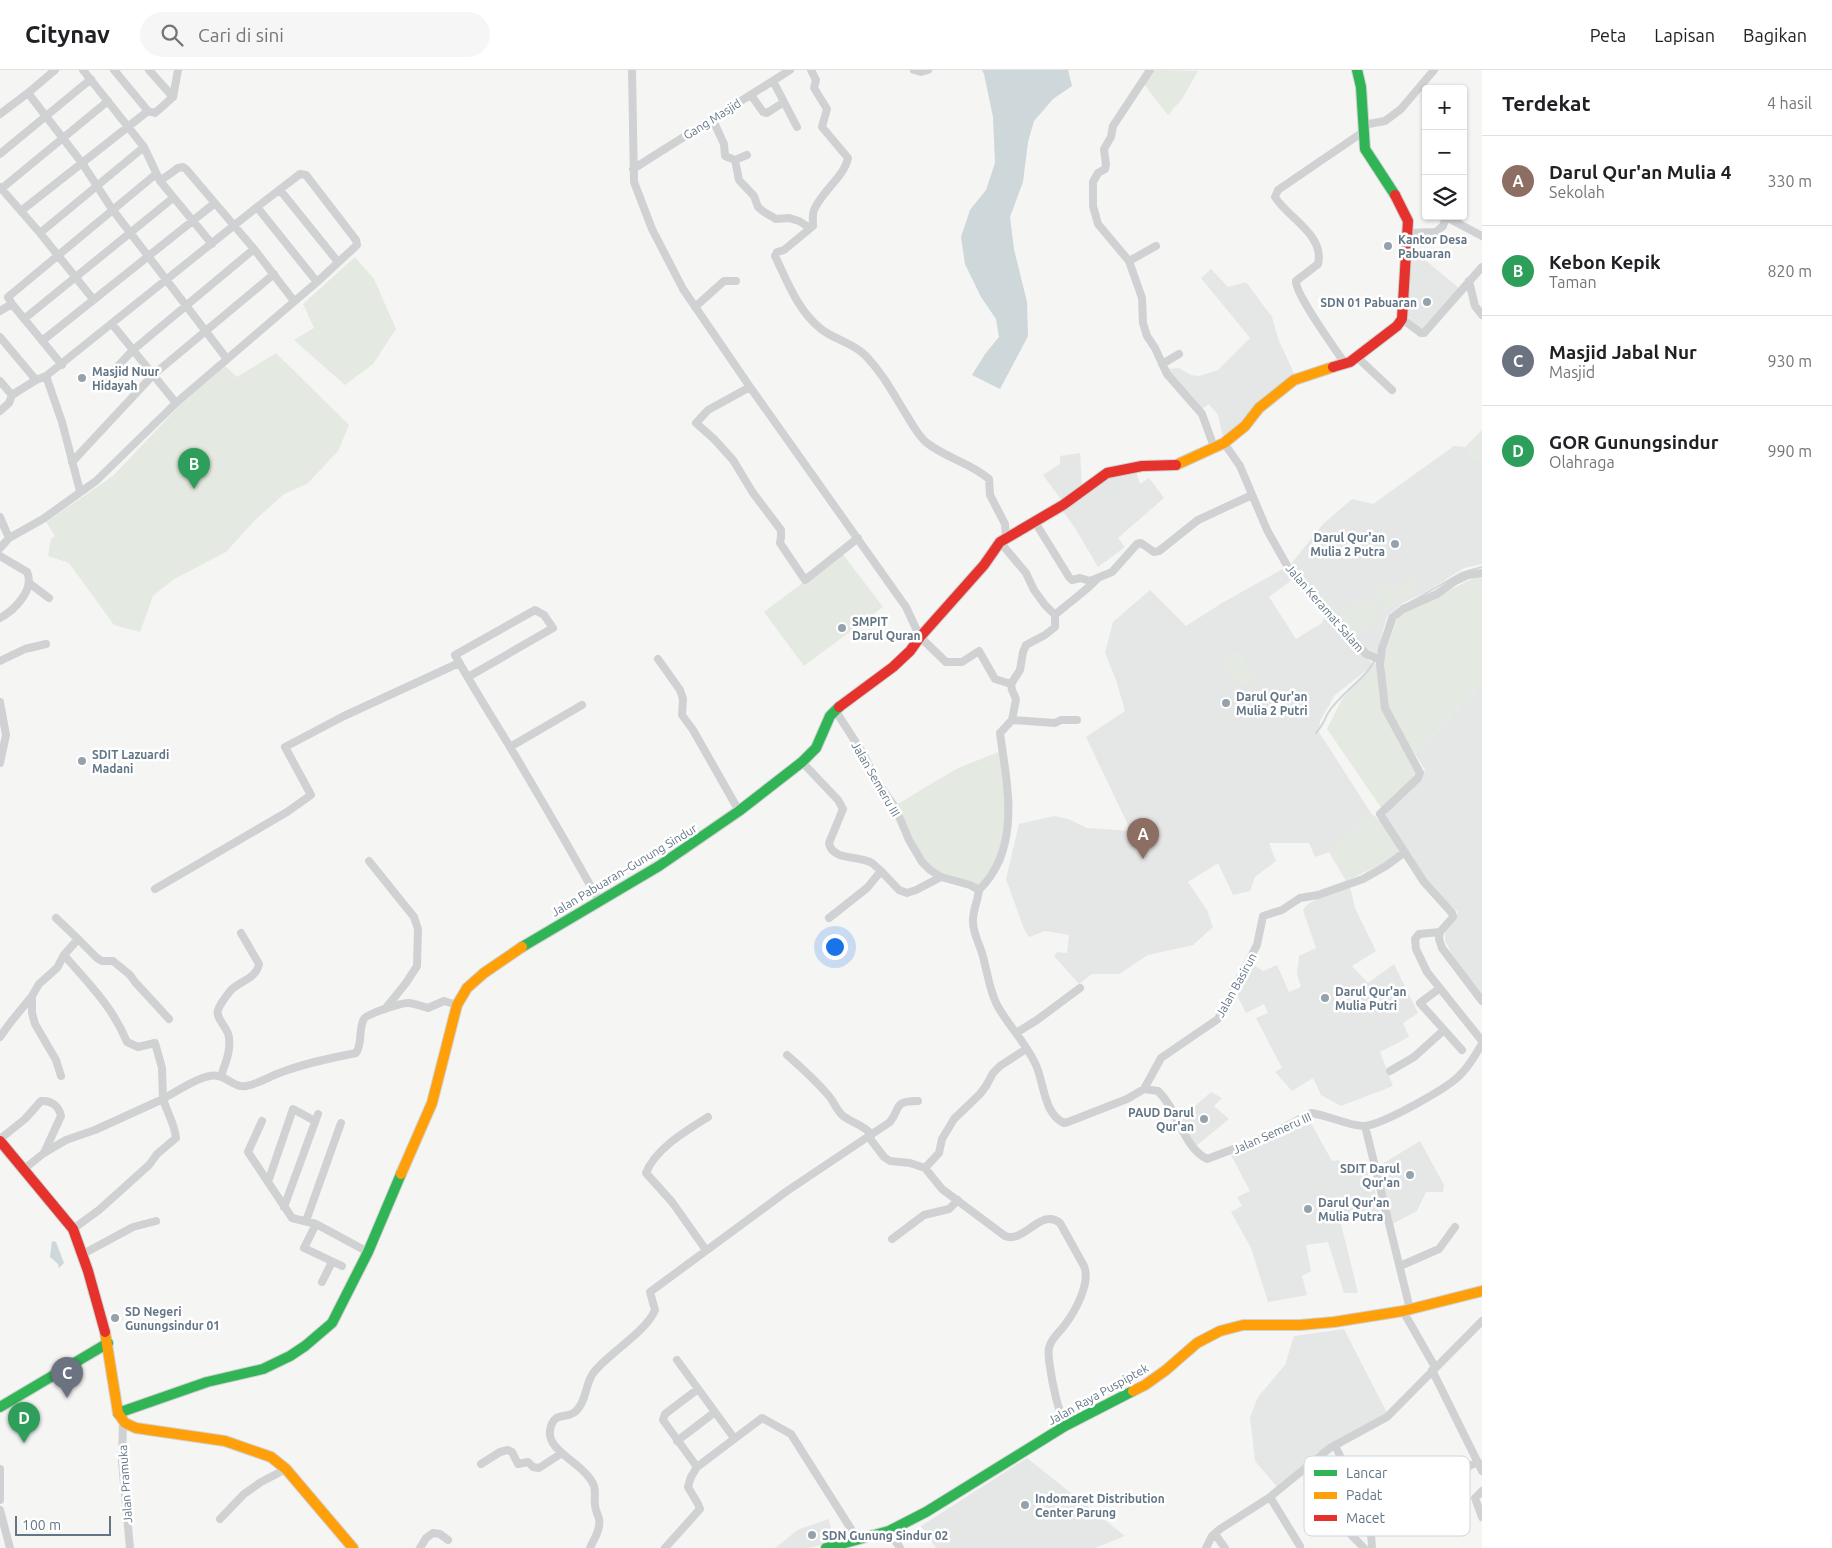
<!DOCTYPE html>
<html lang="id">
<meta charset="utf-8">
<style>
body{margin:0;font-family:Ubuntu,sans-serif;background:#f6f6f6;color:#202124}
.controls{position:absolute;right:15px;top:15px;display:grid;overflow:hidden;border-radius:5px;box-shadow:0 1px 4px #0004}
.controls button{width:45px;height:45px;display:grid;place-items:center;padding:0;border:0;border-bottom:1px solid #e0e0e0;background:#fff;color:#202124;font:25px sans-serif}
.scale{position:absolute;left:15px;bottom:12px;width:96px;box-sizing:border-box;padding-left:5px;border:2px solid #627686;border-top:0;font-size:14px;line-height:18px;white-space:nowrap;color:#627686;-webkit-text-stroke:4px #fff;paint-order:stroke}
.you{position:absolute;left:834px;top:876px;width:18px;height:18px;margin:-12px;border:4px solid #fff;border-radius:50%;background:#1a73e8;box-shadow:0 0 0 8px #1a73e833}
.badge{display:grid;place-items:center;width:32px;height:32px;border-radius:50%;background:#555b61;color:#fff;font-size:16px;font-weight:700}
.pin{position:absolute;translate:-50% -41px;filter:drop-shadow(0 1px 2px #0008)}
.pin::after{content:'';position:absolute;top:26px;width:18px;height:15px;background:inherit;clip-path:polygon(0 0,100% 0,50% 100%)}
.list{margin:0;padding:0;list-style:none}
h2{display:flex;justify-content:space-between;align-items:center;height:65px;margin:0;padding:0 20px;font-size:21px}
h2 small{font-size:16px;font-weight:400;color:#757577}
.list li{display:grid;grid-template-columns:32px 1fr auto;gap:15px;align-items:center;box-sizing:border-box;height:90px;padding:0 20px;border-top:1px solid #e0e0e0}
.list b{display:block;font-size:19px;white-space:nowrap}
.list p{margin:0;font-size:16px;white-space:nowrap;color:#757577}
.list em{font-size:16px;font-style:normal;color:#757577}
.icon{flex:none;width:28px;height:28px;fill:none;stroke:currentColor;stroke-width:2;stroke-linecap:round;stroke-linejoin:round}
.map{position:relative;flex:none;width:1482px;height:1478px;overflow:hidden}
header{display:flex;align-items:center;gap:30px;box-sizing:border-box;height:70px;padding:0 25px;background:#fff;border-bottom:1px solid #e0e0e0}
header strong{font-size:24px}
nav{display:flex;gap:28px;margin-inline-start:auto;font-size:18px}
.search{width:350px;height:45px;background:#f6f6f6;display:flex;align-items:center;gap:12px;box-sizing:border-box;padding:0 18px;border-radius:28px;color:#757577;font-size:19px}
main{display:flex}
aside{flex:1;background:#fff}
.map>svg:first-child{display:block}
.built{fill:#e5e7e6}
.green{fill:#e4e9e1}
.water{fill:#ced7da}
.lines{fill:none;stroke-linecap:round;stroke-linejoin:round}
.stream{stroke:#ced7da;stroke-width:2}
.fast-casing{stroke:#d0d2d3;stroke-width:12}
.slow-casing{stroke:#d0d2d3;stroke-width:12}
.jam-casing{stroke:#d0d2d3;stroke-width:12}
.street{stroke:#d0d1d2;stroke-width:8}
.fast{stroke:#30b455;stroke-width:10}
.slow{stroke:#ff9f0a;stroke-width:10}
.jam{stroke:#e5322d;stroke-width:10}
.poi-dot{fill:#95a2ac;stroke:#fff;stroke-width:2}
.labels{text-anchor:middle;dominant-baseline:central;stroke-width:5;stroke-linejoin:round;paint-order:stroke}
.street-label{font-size:12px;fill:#627686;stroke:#fff}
.poi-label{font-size:12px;font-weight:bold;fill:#627686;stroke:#fff;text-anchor:start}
.key{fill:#fff;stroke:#d0d6db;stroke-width:1}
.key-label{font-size:14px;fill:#627686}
</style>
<header>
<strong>Citynav</strong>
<div class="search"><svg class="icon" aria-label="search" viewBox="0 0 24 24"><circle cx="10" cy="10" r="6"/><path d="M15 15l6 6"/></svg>Cari di sini</div>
<nav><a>Peta</a><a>Lapisan</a><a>Bagikan</a></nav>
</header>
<main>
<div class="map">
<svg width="1482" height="1478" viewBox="0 0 1482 1478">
<rect width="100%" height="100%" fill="#f5f5f3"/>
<path class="built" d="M1411,178L1460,219L1423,261L1404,244Z
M1211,199L1228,217L1246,212L1272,247L1279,271L1295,305L1238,357L1223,368L1218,345L1209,334L1202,339L1166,299L1179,298L1191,305L1199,306L1218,300L1250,268L1201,208Z
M1454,376L1465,377L1475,389L1482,393V494L1464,498L1426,522L1403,533L1387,546L1377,583L1368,582L1334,548L1331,539L1291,494L1323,454L1352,429L1373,434Z
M1080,383L1082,416L1062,431L1043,405L1060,394V386Z
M1135,399L1140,414L1149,408L1164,428L1118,468L1125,477L1098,497L1075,458L1062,440L1111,405Z
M1286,497L1293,509L1269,527L1296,569L1322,553L1325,545L1372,593L1369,598L1335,625L1320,651L1319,662L1371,743L1329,782L1315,787L1309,773H1269L1276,791L1255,807L1250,821L1233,825L1218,793L1188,812L1207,840L1213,857L1193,875L1148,885L1119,904H1092L1079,914L1054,886L1057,882L1067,883L1069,865L1045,861L1029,867L1024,859L1006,809L1019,754L1054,746L1068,749L1087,758L1131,761L1086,667L1125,641L1116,610L1105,583L1113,552L1150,520L1186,556L1222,533Z
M1482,614V925L1457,894L1445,871V860L1458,842L1432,821L1385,748L1388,740L1423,707L1425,700L1415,684Z
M1350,817L1355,838L1376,881L1352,896L1368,913L1394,894L1418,943L1403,953L1409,967L1380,982L1393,1016L1341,1036L1321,1025L1313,1008L1292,1021L1275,1002L1282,998L1256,948L1268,943L1264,934L1246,943L1236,923L1251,893L1263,901L1277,895L1289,922L1301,917L1297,904L1299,886L1316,878L1303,840L1308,834L1319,828Z
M1211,1022L1222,1028L1214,1036L1229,1049L1196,1076L1188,1066L1180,1049Z
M1308,1048L1332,1091L1339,1090L1345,1100L1360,1091L1373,1112L1380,1142L1360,1148L1339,1146L1358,1223H1344L1328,1172L1306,1175L1311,1201L1302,1206L1307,1225L1268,1232L1251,1178L1231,1142L1242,1136L1237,1127L1250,1121L1231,1085L1279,1064Z
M1420,1071L1444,1115L1443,1122H1426L1417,1141L1392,1154L1379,1096Z
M1344,1259L1387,1343L1317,1383L1277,1417L1255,1391L1250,1347L1258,1327L1285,1295L1294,1266Z
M1027,1388L1125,1466L1095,1478H936L921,1456Z
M829,1449L834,1472L809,1478H775L799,1459Z"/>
<path class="green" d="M1153,0L1198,1L1182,29L1168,45L1143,13Z
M355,187L374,209L396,259L373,294L345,315L294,270L314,258L303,234Z
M276,283L349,355L338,381L307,414L284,424L254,451L226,482L174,509L153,526L140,562L114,555L69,493L48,486L51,469L55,466L46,452L113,406L179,336L225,296L237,307Z
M1482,360V393L1475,389L1465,377Z
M842,483L883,537L804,596L764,542Z
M1412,506L1421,519L1402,531L1393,518Z
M1476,507H1482V614L1415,684L1405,671L1389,642L1385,623L1384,584L1399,545Z
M1384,509L1399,532L1386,541L1371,518Z
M1368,525L1382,547L1355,565L1341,543Z
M1237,580L1256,606L1240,617L1222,591Z
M1376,592L1384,642L1401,676L1417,698V704L1382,739L1327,659L1342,629Z
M1004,680L1013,732L1009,765L1004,791L984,816L969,817L931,801L913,775L896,735L958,698Z
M1371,743L1381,752L1401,782L1380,795L1346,811L1329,782Z"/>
<path class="water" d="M982,0H1068L1072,16L1053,29L1034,51L1028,72L1023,112L1010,147L1014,179L1027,232L1028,266L1000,319L972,305L985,284L999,267L996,249L981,227L965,194L961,167L970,140L986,120L995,93L993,47L984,4Z
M52,1171L56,1172L64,1193L59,1198L58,1194L50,1187Z"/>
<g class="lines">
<path class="stream" d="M1409,533L1461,503L1482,497
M1386,557L1390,545
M1316,663C1324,654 1323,652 1328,643C1340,623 1365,610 1375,590"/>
<g class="fast-casing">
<path id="fast" d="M1357,0L1361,17L1365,79L1395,125
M522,877L659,796L739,741L802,692L816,678L830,646L839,637
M0,1337L108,1273
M118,1343L207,1312L263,1299L290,1286L305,1276L332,1253L368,1182L401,1104
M826,1478L889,1461L926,1442L1065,1356L1133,1321"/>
</g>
<g class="slow-casing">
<path id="slow" d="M1176,395L1224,373L1245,356L1259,338L1294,310L1333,297
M401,1104L432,1033L457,935L467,918L484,903L522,877
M105,1262L118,1343L125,1353L136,1358L225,1371L271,1387L286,1399L353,1478
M1133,1321L1145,1315L1166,1300L1197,1273L1220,1261L1243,1255H1300L1334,1252L1403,1241L1482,1221"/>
</g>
<g class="jam-casing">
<path id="jam" d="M1333,297L1350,292L1397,256L1402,249L1408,151L1395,125
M839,637L893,597L910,581L920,567L984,495L1000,472L1063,435L1107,403L1142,396L1176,395
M0,1071L73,1159L88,1201L105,1262"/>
</g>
<path class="street" d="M83,0L144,77L160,111L212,174
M632,0L634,112L652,159L683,219L750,317L906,537L920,567L946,592H962L979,581L995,609L1011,614
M811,0L816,10L814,18L827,39L822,57L848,88C844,107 822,121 814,140C812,145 813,151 813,156L784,180L777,182L775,186C787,211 798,241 821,259C835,270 854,273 866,286C884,305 895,327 909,349C914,357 919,367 927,373C946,388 971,393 989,409L990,425L1005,454L1006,468
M914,0L921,2L928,0
M1150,0L1113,56L1111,67L1104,79L1106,95L1105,99L1098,103L1093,112V136L1098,154L1129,191L1142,228L1143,253L1147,266L1155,278L1167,304L1202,344L1214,377
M773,11L797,57
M28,23L82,93L112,139L227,289
M751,25L763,42L767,43L784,32
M173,27L178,0
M148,41L155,43L173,27L149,0
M0,44L28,23L55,0
M712,48L724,74L725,86L735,90L747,85
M1363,55L1385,51L1401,39L1434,0
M0,84L91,9
M735,90L739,110L754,126L758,137L764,142L776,149L789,148L799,151L810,158
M633,99L790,0
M160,111L178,98L183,97L186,99L254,179L294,231
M0,117L40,163L93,229
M1,119L108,31
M280,120L338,192
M257,137L317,212
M21,141L148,41L114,0
M40,163L144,77
M1408,163L1436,162L1443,156L1446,147L1482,166
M1129,191L1156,176
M1469,211L1475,236L1482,245
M695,237L724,211H736
M0,241L12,234
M24,249L173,128
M1402,249L1421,263H1424L1482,197
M112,254L176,333
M0,267L36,310L46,306L257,137L300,104L306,105L356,170L357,175L317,212L176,333L96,411L43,449L9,468L0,478
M42,271L215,133
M1358,288L1392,320
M1162,294L1179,284
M62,295L12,234L8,227L156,104
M1346,295C1336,280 1295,224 1296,211L1318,194C1325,165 1288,148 1275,127L1278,120L1363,62
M46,306L62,352L80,421
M0,311L12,325L9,333L0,341
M104,311L133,280L254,179
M750,317L708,340L696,353L714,369L733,390L753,423L781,460V467L780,473L805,510L858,468
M12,325L36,310
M1224,373L1240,396L1267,460L1289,499L1366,584L1379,589
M72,392L153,305L274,204
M0,447L9,468
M1035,452L1069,507L1072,510L1080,508L1090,511L1112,502L1137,474L1141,473L1154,482L1159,481L1198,450L1252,425
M0,486L27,502C35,519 15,540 0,548
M29,513L49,528
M1055,545C1069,532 1084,523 1097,509
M658,589L680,620L683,629L682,645L693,660L739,741
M0,591L25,579L46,574
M468,607L553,558L544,545L535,540L455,585C477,625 503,664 526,704C551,746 575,788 599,831
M0,632L6,665L0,693
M835,640L864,685L875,709L895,737L909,770L922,792L930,800L941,807L970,815L979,820C978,830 973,840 973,850C972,861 979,873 982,883C987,900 989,919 997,935C1008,955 1025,972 1035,993C1044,1010 1043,1044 1064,1053L1068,1052L1127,1029L1144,1019L1158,1021C1179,1041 1182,1076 1207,1089L1268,1066L1311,1043C1327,1045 1349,1056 1364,1056C1382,1055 1446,1019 1459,1006C1469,997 1475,985 1482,974
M1012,650L1055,653L1061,650H1077
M510,677L582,635
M802,692L838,730L843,739L829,773C832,791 859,785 872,793C875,795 878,799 881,801L867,818L829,848
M369,791L414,847L418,859L417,896L406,913L385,939
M881,801L899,820L907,823L916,820L941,807
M155,819L287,742L311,725L285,677L344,646L459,593
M979,820C1022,778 1007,715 1000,663L1012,650L1016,629L1012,620L1011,614L1020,600L1023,582L1026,575L1045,565L1055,557V545L1045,535L1034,520L1026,503L1000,472
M1440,862L1453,847L1452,843L1424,812L1380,744L1418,708L1420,703L1385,638L1380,594L1382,578L1393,547L1403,539L1437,524L1455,511L1468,505L1482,503
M1440,862L1419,864L1415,869L1416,879L1427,902L1482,971
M1440,862L1439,869L1442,878L1482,931
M78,869L97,888L102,891H113L130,905L135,912L169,949
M1440,918L1420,933L1462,980
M1016,963L1037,950L1080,918
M0,967L10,953L32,926
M787,985C802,998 816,1011 829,1026C834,1032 836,1039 842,1045C851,1053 863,1054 871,1064
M1390,1001L1414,987L1444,960
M61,1006L56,990L35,954L32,943V926L39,914L57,898L64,885
M221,1006C225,994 231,981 229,968C229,958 215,949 218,940C220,934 227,925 231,920C240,911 256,909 259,894L241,863
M1144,1019L1161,988L1218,949L1257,875L1263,846L1282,840L1300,828L1318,825L1363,809L1386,796L1405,782
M262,1051L248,1082L292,1148L316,1154L368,1182
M1365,1056L1410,1239
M868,1066L884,1087L890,1091L910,1093L925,1098L942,1119L1005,1166C1024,1174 1041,1137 1060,1153L1084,1196C1091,1213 1075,1242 1064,1256C1059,1263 1051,1268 1049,1278C1048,1284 1049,1291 1050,1297C1053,1318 1057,1336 1065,1356
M0,1069L25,1049L41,1031C51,1030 59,1036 61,1046L44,1083
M925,1098L939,1083L942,1069L954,1049L980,1024L986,1016L993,1003L1000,996L1026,979
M24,1099L44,1083L66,1070L95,1060L163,1029L162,998L155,973L138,977L127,972C112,936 89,914 64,885L78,869L56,848
M268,1112L293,1039L315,1051
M284,1137L318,1044
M306,1151L341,1053
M316,1154L304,1178L342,1196
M73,1159L99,1140L149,1095L157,1084L176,1068C175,1055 167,1042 163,1029C176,1022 205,1002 218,1006C229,1008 235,1018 246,1016C259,1014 270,1006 282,1002C306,993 331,988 356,983C363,973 358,959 364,949C366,944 403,932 409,933C415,934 422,936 428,938L444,931L457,935
M892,1169L924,1145L949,1139L958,1130
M706,1180L672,1132L646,1103C655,1079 687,1060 708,1047
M83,1184L133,1157L156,1151
M1400,1196L1439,1179L1455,1157
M322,1212L332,1192
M1403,1241L1435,1297
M677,1290L734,1368
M1432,1300L1482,1401
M123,1350L122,1392L130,1478
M677,1371L715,1342
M1335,1375C1349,1407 1372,1442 1372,1478
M481,1394L500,1382L508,1380L512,1382L518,1394L528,1392L533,1397L539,1398L562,1383
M1307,1396L1334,1447L1364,1478
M697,1397L663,1350L665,1344L698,1319
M0,1399V1430
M1482,1421L1475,1428L1482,1447
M1270,1427L1300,1476
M0,1440L10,1478
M1365,1442L1406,1423L1420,1413L1448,1406L1478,1392
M220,1449L244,1424L261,1412L286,1399
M889,1461L900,1478
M1215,1464L1225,1478
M420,1478L426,1468L433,1463L440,1464L448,1470
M590,1478C594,1469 601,1459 599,1449C598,1444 595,1440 595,1435C594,1428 596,1422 594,1416C586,1394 547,1382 550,1361C553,1339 568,1351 577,1340C587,1330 585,1313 594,1302C610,1282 646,1262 655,1240L650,1222L787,1121L890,1052C901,1038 893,1031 918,1031
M665,1478L700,1439L698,1434L688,1417L691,1407L697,1397L762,1348L791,1364L858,1470
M1206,1478L1212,1466L1220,1459L1270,1427L1330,1378L1387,1347L1482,1251"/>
<use href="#fast" class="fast"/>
<use href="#slow" class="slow"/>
<use href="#jam" class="jam"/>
</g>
<g class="poi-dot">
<circle cx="1388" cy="176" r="5"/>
<circle cx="1427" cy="232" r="5"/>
<circle cx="82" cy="308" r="5"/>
<circle cx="1395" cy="474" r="5"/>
<circle cx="842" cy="558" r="5"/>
<circle cx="1226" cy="633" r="5"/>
<circle cx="82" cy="691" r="5"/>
<circle cx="1325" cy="928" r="5"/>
<circle cx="1204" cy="1049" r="5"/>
<circle cx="1410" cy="1105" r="5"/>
<circle cx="1308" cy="1139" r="5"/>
<circle cx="115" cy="1248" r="5"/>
<circle cx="1025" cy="1435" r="5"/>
<circle cx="812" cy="1465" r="5"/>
</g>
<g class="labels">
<g class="street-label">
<text transform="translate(712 49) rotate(-32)">Gang Masjid</text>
<text transform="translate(1325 538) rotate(49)">Jalan Keramat Salam</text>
<text transform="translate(876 709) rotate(60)">Jalan Semeru III</text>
<text transform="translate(624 800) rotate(-31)">Jalan Pabuaran–Gunung Sindur</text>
<text transform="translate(1236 915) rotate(-61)">Jalan Basirun</text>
<text transform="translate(1272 1063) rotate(-24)">Jalan Semeru III</text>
<text transform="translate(1098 1324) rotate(-29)">Jalan Raya Puspiptek</text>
<text transform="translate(125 1414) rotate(-94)">Jalan Pramuka</text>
</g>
<g class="poi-label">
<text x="1398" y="169">Kantor Desa<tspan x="1398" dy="14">Pabuaran</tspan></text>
<text x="1417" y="232" text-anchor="end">SDN 01 Pabuaran</text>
<text x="92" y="301">Masjid Nuur<tspan x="92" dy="14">Hidayah</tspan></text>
<text x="1385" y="467" text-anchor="end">Darul Qur'an<tspan x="1385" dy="14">Mulia 2 Putra</tspan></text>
<text x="852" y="551">SMPIT<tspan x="852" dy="14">Darul Quran</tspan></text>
<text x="1236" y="626">Darul Qur'an<tspan x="1236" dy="14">Mulia 2 Putri</tspan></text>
<text x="92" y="684">SDIT Lazuardi<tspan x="92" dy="14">Madani</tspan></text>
<text x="1335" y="921">Darul Qur'an<tspan x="1335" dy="14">Mulia Putri</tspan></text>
<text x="1194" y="1042" text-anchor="end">PAUD Darul<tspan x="1194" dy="14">Qur'an</tspan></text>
<text x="1400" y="1098" text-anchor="end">SDIT Darul<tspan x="1400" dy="14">Qur'an</tspan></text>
<text x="1318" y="1132">Darul Qur'an<tspan x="1318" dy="14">Mulia Putra</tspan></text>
<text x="125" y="1241">SD Negeri<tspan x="125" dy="14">Gunungsindur 01</tspan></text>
<text x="1035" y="1428">Indomaret Distribution<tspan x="1035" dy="14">Center Parung</tspan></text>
<text x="822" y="1465">SDN Gunung Sindur 02</text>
</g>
</g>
<rect x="1304" y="1386" width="166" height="80" rx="8" class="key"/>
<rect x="1314" y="1400" width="23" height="6" fill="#30b455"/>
<rect x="1314" y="1422" width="23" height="7" fill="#ff9f0a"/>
<rect x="1314" y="1445" width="23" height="6" fill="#e5322d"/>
<g class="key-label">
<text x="1346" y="1408">Lancar</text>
<text x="1346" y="1430">Padat</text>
<text x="1346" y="1453">Macet</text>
</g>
</svg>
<div class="controls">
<button>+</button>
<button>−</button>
<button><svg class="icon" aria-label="layers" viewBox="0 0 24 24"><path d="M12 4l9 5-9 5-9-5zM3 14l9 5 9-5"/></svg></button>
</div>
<div class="scale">100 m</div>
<div class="you"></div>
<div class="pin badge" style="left:1143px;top:789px;background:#8d6e63">A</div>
<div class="pin badge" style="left:194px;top:419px;background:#2e9e5b">B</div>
<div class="pin badge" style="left:67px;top:1328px;background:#6b7280">C</div>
<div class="pin badge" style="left:24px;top:1373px;background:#2e9e5b">D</div>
</div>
<aside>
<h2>Terdekat<small>4 hasil</small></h2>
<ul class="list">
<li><span class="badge" style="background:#8d6e63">A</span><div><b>Darul Qur'an Mulia 4</b><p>Sekolah</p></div><em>330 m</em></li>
<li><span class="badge" style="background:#2e9e5b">B</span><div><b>Kebon Kepik</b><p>Taman</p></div><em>820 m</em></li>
<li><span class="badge" style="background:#6b7280">C</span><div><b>Masjid Jabal Nur</b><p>Masjid</p></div><em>930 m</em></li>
<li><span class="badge" style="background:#2e9e5b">D</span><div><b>GOR Gunungsindur</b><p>Olahraga</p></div><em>990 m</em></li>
</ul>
</aside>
</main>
